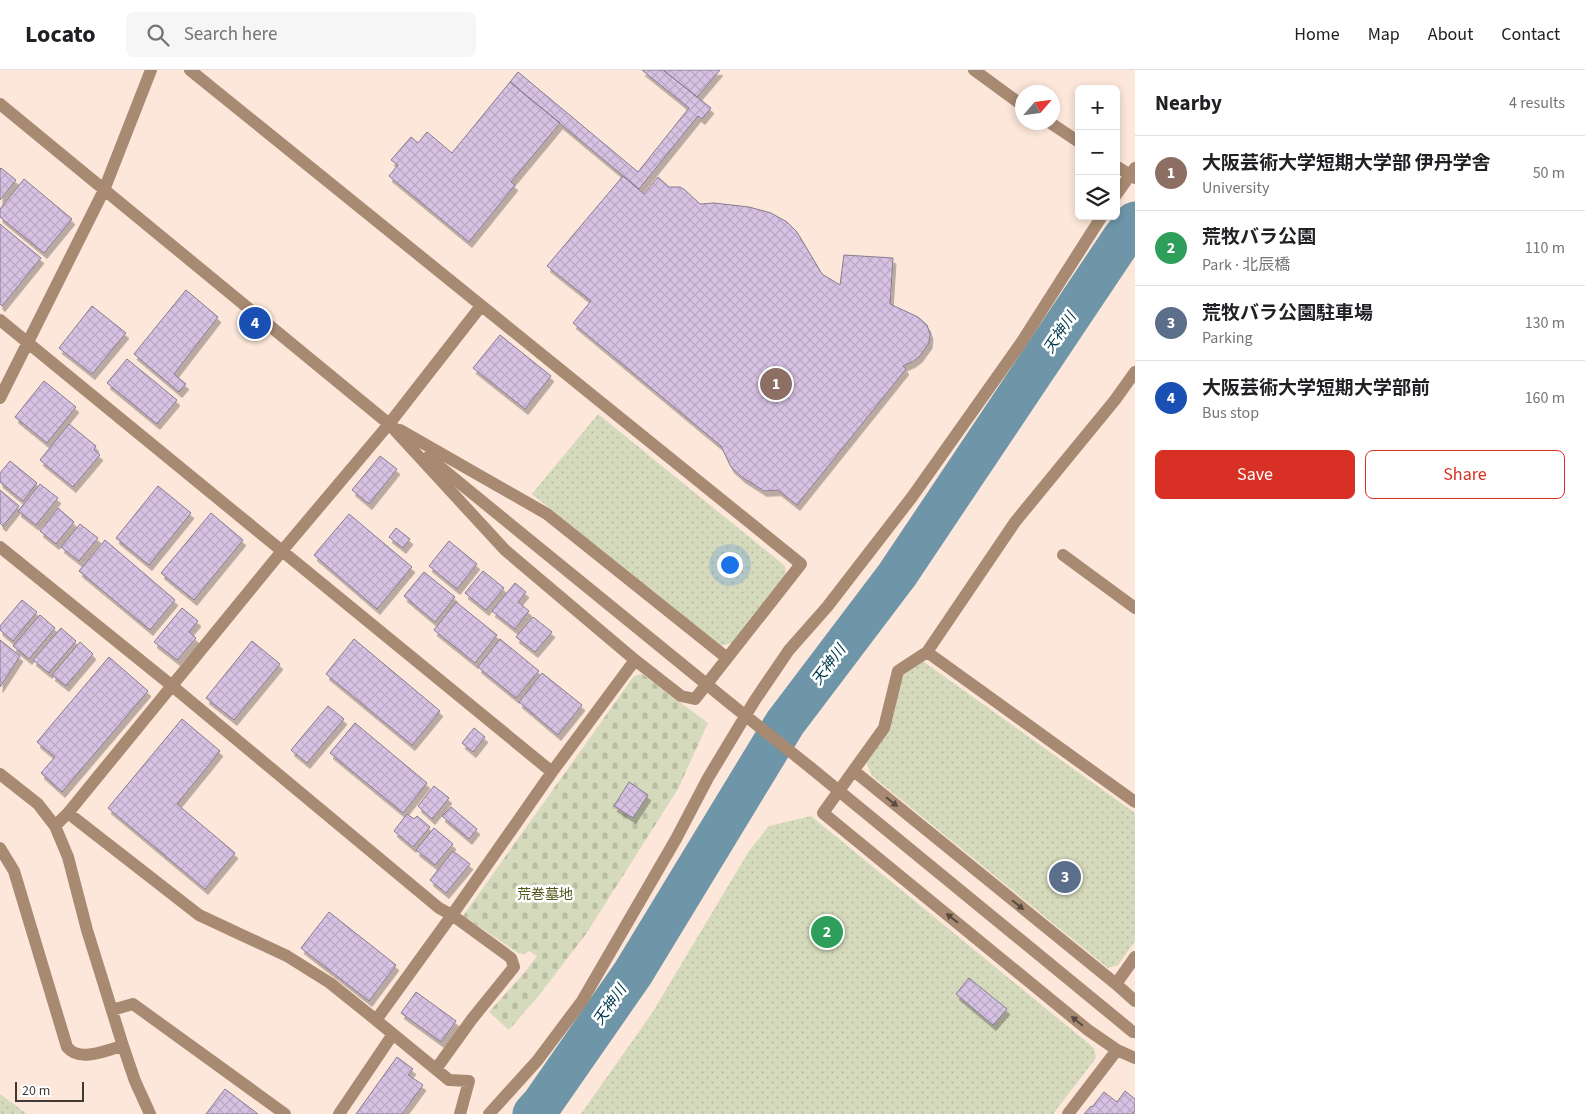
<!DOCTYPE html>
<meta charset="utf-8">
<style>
body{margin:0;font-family:"Source Sans 3","Noto Sans JP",sans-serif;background:#f6f6f6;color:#202124}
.controls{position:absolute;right:15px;top:15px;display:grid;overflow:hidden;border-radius:8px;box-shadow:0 2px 8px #0003}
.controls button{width:45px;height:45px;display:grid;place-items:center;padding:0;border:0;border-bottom:1px solid #e0e0e0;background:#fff;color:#202124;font:25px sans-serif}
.compass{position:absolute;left:1015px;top:15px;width:45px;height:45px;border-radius:50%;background:#fff;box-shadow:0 2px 8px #0003;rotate:62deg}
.scale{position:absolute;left:15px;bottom:12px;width:69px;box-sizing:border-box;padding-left:5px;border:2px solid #433933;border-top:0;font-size:14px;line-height:18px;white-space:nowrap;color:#433933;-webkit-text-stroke:4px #fff;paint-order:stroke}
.you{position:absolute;left:729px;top:494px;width:18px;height:18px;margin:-12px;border:4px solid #fff;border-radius:50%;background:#1a73e8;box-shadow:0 0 0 8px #1a73e833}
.badge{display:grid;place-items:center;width:32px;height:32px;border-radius:50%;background:#d93025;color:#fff;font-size:16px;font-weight:700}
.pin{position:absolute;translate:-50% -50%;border:2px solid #fff;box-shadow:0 1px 5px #0006}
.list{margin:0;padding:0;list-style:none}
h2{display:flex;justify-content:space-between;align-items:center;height:65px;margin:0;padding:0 20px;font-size:21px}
h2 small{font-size:16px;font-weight:400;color:#757577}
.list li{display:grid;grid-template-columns:32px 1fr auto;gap:15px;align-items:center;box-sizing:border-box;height:75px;padding:0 20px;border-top:1px solid #e0e0e0}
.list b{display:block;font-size:19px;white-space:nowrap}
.list p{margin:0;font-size:16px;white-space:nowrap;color:#757577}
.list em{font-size:16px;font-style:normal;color:#757577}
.actions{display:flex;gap:10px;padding:15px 20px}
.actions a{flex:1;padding:11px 0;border:1px solid #d93025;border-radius:8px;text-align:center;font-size:18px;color:#d93025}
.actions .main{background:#d93025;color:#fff}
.icon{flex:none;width:28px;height:28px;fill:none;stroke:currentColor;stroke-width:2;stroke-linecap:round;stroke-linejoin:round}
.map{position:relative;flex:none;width:1135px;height:1044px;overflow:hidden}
header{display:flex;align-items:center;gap:30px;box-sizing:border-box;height:70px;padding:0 25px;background:#fff;border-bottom:1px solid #e0e0e0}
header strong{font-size:24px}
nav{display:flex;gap:28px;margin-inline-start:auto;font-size:18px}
.search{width:350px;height:45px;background:#f6f6f6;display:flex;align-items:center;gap:12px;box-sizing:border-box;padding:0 18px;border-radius:8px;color:#757577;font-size:19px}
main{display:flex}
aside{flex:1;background:#fff}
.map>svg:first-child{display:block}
.green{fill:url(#green-dots)}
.cemetery{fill:url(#cemetery-stones)}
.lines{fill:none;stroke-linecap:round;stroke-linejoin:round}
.river{stroke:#6e95a8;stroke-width:41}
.building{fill:url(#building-cross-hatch);stroke:#877a8f;filter:url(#shadow)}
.minor{stroke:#a78a71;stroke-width:12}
.minor-bridge{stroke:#a78a71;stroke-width:12}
.oneway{fill:#57493f}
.labels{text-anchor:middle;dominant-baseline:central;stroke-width:5;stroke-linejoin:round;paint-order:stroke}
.park-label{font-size:14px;fill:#53571b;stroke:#fff}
.water-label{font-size:15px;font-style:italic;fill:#00394e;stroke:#fff}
</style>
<header>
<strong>Locato</strong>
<div class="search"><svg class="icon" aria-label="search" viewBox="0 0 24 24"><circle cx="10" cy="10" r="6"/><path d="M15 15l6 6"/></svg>Search here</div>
<nav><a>Home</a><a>Map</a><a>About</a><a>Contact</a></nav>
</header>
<main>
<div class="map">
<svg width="1135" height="1044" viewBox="0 0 1135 1044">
<defs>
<pattern id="green-dots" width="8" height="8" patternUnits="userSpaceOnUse" patternTransform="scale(1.25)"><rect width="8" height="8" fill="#d6dabc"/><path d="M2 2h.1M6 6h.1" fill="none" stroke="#b9bca2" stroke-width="1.8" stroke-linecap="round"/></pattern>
<pattern id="cemetery-stones" width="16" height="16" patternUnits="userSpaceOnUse" patternTransform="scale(1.25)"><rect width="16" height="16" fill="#d6dabc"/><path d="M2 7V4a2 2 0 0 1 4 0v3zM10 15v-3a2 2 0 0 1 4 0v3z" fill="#b9bca2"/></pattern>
<pattern id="building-cross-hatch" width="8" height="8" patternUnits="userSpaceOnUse" patternTransform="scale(1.25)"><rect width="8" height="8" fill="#d7c2e4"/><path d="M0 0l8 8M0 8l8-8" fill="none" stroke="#baa7c4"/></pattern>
<filter id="shadow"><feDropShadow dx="3" dy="5.5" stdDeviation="0" flood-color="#0004"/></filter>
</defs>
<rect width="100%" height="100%" fill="#fce7da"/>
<path class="green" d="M598,344L785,496L786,507L735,572L720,576L532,424Z
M924,592L1135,743V871L1118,895L1108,898L872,706L866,692L903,604L916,593Z
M811,746L1094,978L1096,988L1053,1044H581L652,943L749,781L769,756Z
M0,1024L27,1044H0Z"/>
<path class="cemetery" d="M642,604L708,653L678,719L586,864L540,924L509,960L489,942L525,902L537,886L529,881L524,884L518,883L463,846L634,606Z"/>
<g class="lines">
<path class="river" d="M533,1044L542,1034L633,903L785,653L897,505L1122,169L1135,152"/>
</g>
<path class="building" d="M642,0H663L711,38L702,49L698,46L639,119L510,12L518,2L638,102L689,38Z
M663,0H720L697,27Z
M510,12L560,53L511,112L515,115L469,172L389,106L398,95L391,90L411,67L418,73L427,62L452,83Z
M1,98L16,110L0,130V99Z
M623,106L644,124L658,107L669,117H680L685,120L700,134L714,133L749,137L771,143L787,152L797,162L822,204L840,215L844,185L893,188L890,234L918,247L927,255L930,264L929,273L919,287L912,292L903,296L906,299L797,435L778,420L764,421L742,407L731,397L721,376L573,253L591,231L547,196Z
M24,109L72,149L44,183L0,147V139Z
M0,154L41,188L2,236L0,234Z
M186,220L218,247L174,304L186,314L179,322L134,284Z
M92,236L126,263L92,304L59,278Z
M500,265L551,306L525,339L473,298Z
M127,289L177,330L157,354L107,313Z
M44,311L76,337L47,373L15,347Z
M69,354L96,376L94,380L100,385L73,417L40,390Z
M380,386L397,399L369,434L352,420Z
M10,391L37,413L23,431L0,412V403Z
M40,414L58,428L36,455L18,441Z
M158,416L191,443L149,495L116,468Z
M0,420L19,436L3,456L0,453Z
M58,438L74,452L56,474L40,461Z
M211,443L243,470L194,530L161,503Z
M349,444L412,497L377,539L314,485Z
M80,454L98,468L79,491L61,477Z
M396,458L410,469L403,478L389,467Z
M105,470L175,530L150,560L79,501Z
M449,471L477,494L457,519L429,496Z
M483,501L504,518L486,540L465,523Z
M424,502L455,527L435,552L404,526Z
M515,513L526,522L518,532L529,541L515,559L492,541Z
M22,530L37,542L13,571L0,560V556Z
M456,532L497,565L475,593L434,560Z
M182,538L198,551L189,562L196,568L177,590L154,572Z
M40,545L55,558L29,589L13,576Z
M533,547L552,562L535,582L516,567Z
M61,558L76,571L49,603L33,590Z
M354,569L440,641L412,675L326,604Z
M500,569L539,601L516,628L478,597Z
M0,570L20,586L0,617Z
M252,571L280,594L234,650L206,628Z
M80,572L93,584L66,616L52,605Z
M109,587L148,621L62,722L41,703L55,687L37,672Z
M542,603L582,635L558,665L519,632Z
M328,636L344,649L307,693L291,680Z
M182,649L220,681L177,734L235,783L205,819L108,738Z
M355,653L427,713L403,743L330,683Z
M474,658L485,667L473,682L462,673Z
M629,712L648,725L633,748L614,736Z
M434,716L449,728L432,749L418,736Z
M451,737L477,759L469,769L442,746Z
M407,744L414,749L417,746L430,757L413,777L394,761Z
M434,758L453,774L435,795L416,780Z
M453,781L470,794L446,823L430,810Z
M329,842L396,895L369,931L301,878Z
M969,908L1007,939L993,955L956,924Z
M416,922L456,951L441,972L401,943Z
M397,987L413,999L408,1005L423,1015L402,1044H356Z
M225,1019L258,1044H206Z
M1125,1021L1135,1029V1040L1132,1044H1084L1091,1036L1092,1037L1104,1022L1117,1032Z"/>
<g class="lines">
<path class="minor" d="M190,0L801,494L695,629L681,626L635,590L505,480L389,354
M974,0L1022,35
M0,34L394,358
M1049,52L1079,72
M1116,96L1135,108
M1116,125L1135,98
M0,250L552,702
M1135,302L1115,330L1015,452L927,582L898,601L884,658L823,743L1088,960L1117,980L1135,988
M0,328L104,120L151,0
M400,360L547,444L727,588
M428,387L456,410
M0,477L171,615L439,838L452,845L376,950L449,1010L469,1011L460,1044
M1063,485L1135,538
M927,582L1135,732
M732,635L811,698
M854,701L1116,914
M0,704L38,734L55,756L68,787L87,860L123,976L135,1011L150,1044
M68,743L199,845L287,886L330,913L376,950
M55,756L68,743L282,481L389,354L481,236
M0,778L14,801L67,977C80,993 105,980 123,976
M1135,887L1116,914L1135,931
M112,940L133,934L285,1044
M436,999L472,949L514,897L511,888L452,845L552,702L635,590
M339,1044L393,964
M489,1044L537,991L582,931L676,769L708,708L755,630L789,580L827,537L912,427L1021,273L1102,146
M1068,1044L1117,980"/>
<path class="minor-bridge" d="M456,410L732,635
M811,698L1133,962"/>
</g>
<defs><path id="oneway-solid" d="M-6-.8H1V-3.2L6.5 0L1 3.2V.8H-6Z" transform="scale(1.25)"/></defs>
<g class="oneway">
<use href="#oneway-solid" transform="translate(892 732) rotate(39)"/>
<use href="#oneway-solid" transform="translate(1018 835) rotate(39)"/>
<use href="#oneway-solid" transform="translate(952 848) rotate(-141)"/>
<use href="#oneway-solid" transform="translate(1077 951) rotate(-141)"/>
</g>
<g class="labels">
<g class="park-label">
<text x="545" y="825">荒巻墓地</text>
</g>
<g class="water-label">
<text transform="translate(1060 263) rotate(-56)">天神川</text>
<text transform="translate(829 595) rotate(-53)">天神川</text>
<text transform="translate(610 935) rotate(-55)">天神川</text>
</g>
</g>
</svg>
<div class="controls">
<button>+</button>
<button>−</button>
<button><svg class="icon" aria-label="layers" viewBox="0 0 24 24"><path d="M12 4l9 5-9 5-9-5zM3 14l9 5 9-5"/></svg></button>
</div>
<svg class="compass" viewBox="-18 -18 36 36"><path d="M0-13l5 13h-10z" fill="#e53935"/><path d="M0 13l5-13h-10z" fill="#757577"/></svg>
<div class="scale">20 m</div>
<div class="you"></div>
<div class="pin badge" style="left:776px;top:314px;background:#8d6e63">1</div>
<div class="pin badge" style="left:827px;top:862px;background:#2e9e5b">2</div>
<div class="pin badge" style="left:1065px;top:807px;background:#5c6f8a">3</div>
<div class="pin badge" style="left:255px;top:253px;background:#1a4fb4">4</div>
</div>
<aside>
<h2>Nearby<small>4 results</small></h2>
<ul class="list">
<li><span class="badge" style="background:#8d6e63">1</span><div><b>大阪芸術大学短期大学部 伊丹学舎</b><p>University</p></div><em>50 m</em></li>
<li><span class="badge" style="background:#2e9e5b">2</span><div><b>荒牧バラ公園</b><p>Park · 北辰橋</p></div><em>110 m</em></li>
<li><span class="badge" style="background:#5c6f8a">3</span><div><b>荒牧バラ公園駐車場</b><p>Parking</p></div><em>130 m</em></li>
<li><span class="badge" style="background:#1a4fb4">4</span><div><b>大阪芸術大学短期大学部前</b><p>Bus stop</p></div><em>160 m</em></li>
</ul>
<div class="actions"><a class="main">Save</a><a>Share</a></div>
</aside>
</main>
